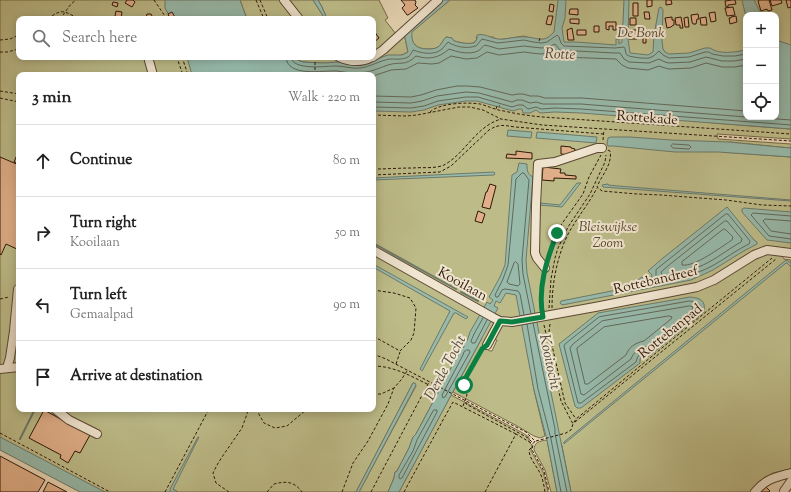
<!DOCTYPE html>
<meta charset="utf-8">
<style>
body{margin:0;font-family:"Sorts Mill Goudy",serif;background:#f6f6f6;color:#222}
.controls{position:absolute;right:12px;top:12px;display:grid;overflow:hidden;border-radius:8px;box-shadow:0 2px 10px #0003}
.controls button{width:36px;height:36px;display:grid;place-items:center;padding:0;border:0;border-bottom:1px solid #e0e0e0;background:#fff;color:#222;font:20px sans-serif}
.stop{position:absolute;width:12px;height:12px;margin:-9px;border:3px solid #0b8043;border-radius:50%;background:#fff}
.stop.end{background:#0b8043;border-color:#fff;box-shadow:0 1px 4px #0008}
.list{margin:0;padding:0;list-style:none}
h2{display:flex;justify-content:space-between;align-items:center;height:52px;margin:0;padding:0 16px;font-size:17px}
h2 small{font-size:13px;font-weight:400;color:#767676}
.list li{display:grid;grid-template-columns:26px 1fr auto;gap:12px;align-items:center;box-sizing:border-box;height:72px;padding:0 16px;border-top:1px solid #e0e0e0}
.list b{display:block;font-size:15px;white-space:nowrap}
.list p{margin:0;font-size:13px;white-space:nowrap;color:#767676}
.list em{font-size:13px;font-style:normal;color:#767676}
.icon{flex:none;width:22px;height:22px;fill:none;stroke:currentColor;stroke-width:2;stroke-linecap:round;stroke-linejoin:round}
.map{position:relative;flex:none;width:791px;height:492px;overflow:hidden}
.search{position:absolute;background:#fff;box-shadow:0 2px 10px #0003;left:16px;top:16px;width:360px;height:44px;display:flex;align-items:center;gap:10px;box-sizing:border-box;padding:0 14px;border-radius:8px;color:#767676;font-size:15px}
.panel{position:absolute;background:#fff;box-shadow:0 2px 10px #0003;left:16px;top:72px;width:360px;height:340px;border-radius:8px}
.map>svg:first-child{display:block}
.green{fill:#bdbc89;stroke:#766a48;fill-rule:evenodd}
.water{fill:#97baab;stroke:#6d7969}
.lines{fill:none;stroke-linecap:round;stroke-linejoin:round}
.shore{stroke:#626859;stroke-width:1}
.stream{stroke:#6d7969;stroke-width:2}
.building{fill:#e1b08a;stroke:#2e1707}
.minor-casing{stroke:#5c4733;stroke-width:10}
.path{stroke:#2e1707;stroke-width:1;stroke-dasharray:3 2;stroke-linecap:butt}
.minor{stroke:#f0e5d0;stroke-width:8}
.route{stroke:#0b8043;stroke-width:5}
.labels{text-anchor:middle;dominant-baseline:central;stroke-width:4;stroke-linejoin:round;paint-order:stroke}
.park-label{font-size:14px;font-style:italic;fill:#59492e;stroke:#f0e5d0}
.street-label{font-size:14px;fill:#2e1707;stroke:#f0e5d0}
.water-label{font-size:15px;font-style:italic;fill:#4e4838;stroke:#f0e5d0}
</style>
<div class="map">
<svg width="791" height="492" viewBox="0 0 791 492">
<rect width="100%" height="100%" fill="#e8d7b6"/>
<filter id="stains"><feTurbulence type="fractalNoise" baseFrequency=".005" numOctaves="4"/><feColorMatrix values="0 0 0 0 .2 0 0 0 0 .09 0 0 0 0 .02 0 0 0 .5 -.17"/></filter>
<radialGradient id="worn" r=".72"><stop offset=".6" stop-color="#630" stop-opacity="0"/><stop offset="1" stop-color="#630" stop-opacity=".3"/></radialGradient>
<path class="green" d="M0,0H185L190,19H19V57H200L205,75H19V409H373V96L465,91L714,123L791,129V139L717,134L718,139L791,144V148L779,147L729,142L722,152L791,157V249L775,247L784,259L791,260V469L773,473L764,479L752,492H571L562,446L526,343L534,390L545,436L540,438L534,436L519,427L453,392L482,338C475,340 465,339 464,347L460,350L459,353L416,434L413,437L409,448L397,471L395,472L394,478L388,492H359L416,386L414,383H413L356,492H178L173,489L171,492H96L0,441ZM486,338L497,340L492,351H490L482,347Z
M240,0H281L296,19H247Z
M288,0H313L325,19H303Z
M318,0H379L388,18L385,20L396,34L373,53V19H327L322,7Z
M450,0H791V63L776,64V15H746V66L632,69L524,36L498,40L493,37H476L477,39L474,43L467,44L454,41L452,38L446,37C443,40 441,45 438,47C435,49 431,49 428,49C416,49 411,44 411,32Z
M404,33L408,52L402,55L379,59L359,64L313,63L303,62L290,57H328V59C338,59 347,63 356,63C361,63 397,38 404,33Z
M451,395L521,432L529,437V442L532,445L531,451L543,472L548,492H399Z
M547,440L557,492H551L545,470L534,450C534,442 540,441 547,440Z"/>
<path class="water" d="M165,0H240L247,19H171L165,8Z
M313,0H318L322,7L327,19H325Z
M443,0H450L412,32C411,44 416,49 428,49C431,49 435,49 438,47C441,45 443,40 446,37L452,38L454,41C461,43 467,44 474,43L477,39V35C485,33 490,38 498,39C505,40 517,36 526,37C532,37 538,40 544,39C548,38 551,35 554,32L558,0H566L565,18L562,28L564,42H576L616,45V39H619V44L622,42L624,0H629L628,39L630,53L648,55L653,52L654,35L659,8L661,7L663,10L662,41L663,49L665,52L669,54L689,53L705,48H710C720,55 735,52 746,50V117H776V40L791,45V129L581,113L555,112L540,113L536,110L530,113H523L522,109H519L513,111L477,101H466L438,105L424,110L411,112L373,111V75H192L187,57H290L303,62L324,63L337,62L347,64L368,62L388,55H402L408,52L404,33L422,19Z
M742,0H754L762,15H746V17Z
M508,130L532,132L531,138L507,136Z
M537,132L597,137L596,143L536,138Z
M611,137H630L671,140L729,142L779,147L791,148V157L718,152H675L613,146H608L607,144L608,138Z
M519,163L527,164C527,170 527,174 533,177L526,260L527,273L571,492H557L547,440L534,390L516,295L506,293L500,303L496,301L494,306L498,308L399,492H388L394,478L395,472L397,471L409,448L413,437L416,434L459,353L460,350L461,348L464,347V344L467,341L470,332L487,302L490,304L493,300L489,297L500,277L505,265L512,175L517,172Z
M494,172L495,174L494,175L373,180V178Z
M577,183H581L579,185L562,207L540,205V203L560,205Z
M608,184V185L618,186L791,200V201L603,187L602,185Z
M727,207L754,240L757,242V244L742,252L713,270L691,280L562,305L560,303L561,301L627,288L642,277L645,281L651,280L652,275L648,271L663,258Z
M744,208L791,212V243L767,240L742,212V209Z
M786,260L788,261L791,263V267L787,263H786L565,443L564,444V442L698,332Z
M373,264L468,317L466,319L456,313H454L422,371L420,369L450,311L373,267Z
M690,297C700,298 706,300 704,312L648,357L644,356L640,359V363L581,408H577L575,406L559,344L598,313Z
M413,383H415L416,385L359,492H356Z
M0,437L105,492H80L0,450Z
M198,437H199L173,489L178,492H170V489Z"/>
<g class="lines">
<path class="shore" d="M286,57C287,78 324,70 337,71C345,72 353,74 361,73C371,72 379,68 388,65C400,61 405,67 416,56C429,60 439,58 449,49C457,52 469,55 478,51C481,49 483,46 485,45L499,49L524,46L532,47L542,48L548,47L555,44L560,50L564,51H576L615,53H620L624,59L629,62L649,63L659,59L665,62L669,63L690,62L706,57L722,61H734L746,59
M291,57C292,71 326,66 336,66C344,66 352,69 360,68C370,67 381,60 390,59C396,59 402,60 408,57C411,55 412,52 413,50C421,53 434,56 442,49C444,47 446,44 448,42C456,47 466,49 476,46L482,39L498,43L524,40L533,42L542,43L547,42L557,35L559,37L561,43L564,46L615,48L624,47C626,49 625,53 627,55C629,57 646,59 649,58C653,57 656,54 659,51L663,55L669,58L689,57L705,52H709L712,54L723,56H735L746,54
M373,76L391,70L406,69L418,63L432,64L439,63L451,56L466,59L477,58L487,52L499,55L524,52L531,53L541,54L553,52L559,56L563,57L616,59L622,65L628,68L648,70L659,66L665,68L669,69L691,68L706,63L722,67H735L746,65
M373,96L411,97L421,95L436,90L457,86H467L480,87L512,95L518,94H523L530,96H538L545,98H582L746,111
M373,102L411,103L422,101L437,96L466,92L479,93L512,102L517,100H522L530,103L536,102L543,104H581L746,117
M373,107L411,108L424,106L438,101L466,97H478L512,107L518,105H523L528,109L536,107L541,109L555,108L581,109L791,125
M750,117L791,120
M673,144L689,145L691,147L689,149L673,148L671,146Z
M726,214H728L750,241L749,244C736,250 725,259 712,266C695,275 677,279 658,282H656V270Z
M791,216L753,213L751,215L769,236L791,239
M725,221H727L742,239L741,242C730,248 720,256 709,262C695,270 679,273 664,276L662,275L661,272L669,265Z
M791,221L765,219L763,221L771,231L791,234
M724,229L726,230L733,237L732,240C721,247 695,267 682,265V262Z
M516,262L518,264L520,284L518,286L509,284L507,282L514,263Z
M690,301C696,302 702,303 700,310L647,352C640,353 638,354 636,362L581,403H578L564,346L565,344L599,317Z
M690,306L693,307L692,310L646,347C638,348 634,352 631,359L584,395L581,394L570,348L573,344L602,321Z
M524,315L520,294L518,291L505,289L502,290L498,297H496L495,295L503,279L508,265L516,179L522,173H524L529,180L522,260L523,274L531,314
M669,316L672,317L671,319L644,341C635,343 629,347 626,355L588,384H585L577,350V348L604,327Z
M483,318L474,334L471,341L472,343H475L487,320
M533,323L555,429V434L567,492
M527,324L538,389L551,439L561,492
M467,350H469L470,352L445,397L443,398L442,395L463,355L464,352Z
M434,410H437V412L402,478L400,479L399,478V475L413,451L417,440Z"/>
<path class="stream" d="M373,243L456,289
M461,292L478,301
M20,439L35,409"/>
</g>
<path class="building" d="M127,0H133L135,2L132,7L125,3Z
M401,0H415L416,2L415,5L418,8L408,15H407L402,8L405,5Z
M647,0H652V6L647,7Z
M666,0H671L672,4L666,5Z
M732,0H735L736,4L728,5V7H726L725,1Z
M760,0H769L772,10L768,11L767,9L761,11L758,1Z
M770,0H781L782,3L772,6Z
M786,0H791V7L788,8Z
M113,2L118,3L117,7L112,5Z
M633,3H638V16H633Z
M550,4L554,5L553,12L549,11Z
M733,7L735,15L727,16L725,8Z
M570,9H578V15L569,14Z
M116,11L122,12L121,18L115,16Z
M172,12L176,19H170L168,14Z
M644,12H649L650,19H645Z
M715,12L716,21L711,22L709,13Z
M147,14H151L153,18L151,19L146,18Z
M698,14L699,19H697L696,24H693L692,22L691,15Z
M548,16H553L551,25L546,24Z
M736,16L737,22L730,24L729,18H731V17Z
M672,17V20H674V25L672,26L671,27L667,28L665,18Z
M681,17L683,28H680V25H676L675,18Z
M688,17L689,27H685L684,18Z
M706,17L707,25H701L700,18Z
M630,18H636V25H630Z
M570,19H579V24L570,23Z
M606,22H616V30H613V26H609V30L606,29Z
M594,26H599V32H594Z
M572,28L574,40H568L567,30Z
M577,30H586V35H577Z
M629,30H637V39H629Z
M373,31H374L379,38L373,43Z
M643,36H646V43H643Z
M561,146L571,147V148L575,149L574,153L571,155L561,154Z
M516,151L532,153V159L506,158L507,154L516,155Z
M17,155L19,156V163L14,162Z
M0,157L19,165V250L6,244L1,255L0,254Z
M543,167L561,169L560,173H565V175L576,176V179L554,178V181L542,180Z
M490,184L496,186L490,209L482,207L486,192H487Z
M478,211L485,214L482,223L475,221Z
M44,410L90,435L80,453L75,451L68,463L60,458L61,455L29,438Z
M0,456L45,480L38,492H0Z
M48,482L67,492H43Z
M766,487L770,491L769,492H761Z"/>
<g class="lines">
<g class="minor-casing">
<path id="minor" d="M284,0L299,19
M148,57L153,75
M339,57C350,62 361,63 372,57
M373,57L383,50L438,0
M373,250L494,318L500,321L512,322L595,307L697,287L714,280L754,255L767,250L791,253
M545,268L537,258L535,253L536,205L538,164L555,162L597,148H602
M487,345L500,321
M7,368L10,358L14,331L18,289
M0,369L19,367
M55,409L69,420L97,434
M784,491L791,481
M755,492C765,479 776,477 791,473"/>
</g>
<path class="path" d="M154,0L167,19
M256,0L264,19
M260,0L268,19
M48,19C63,7 64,12 80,19
M60,19L71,4L76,0
M0,40L10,39L19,35
M539,41L540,38
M0,52H7L19,49
M176,57L177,58L183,75
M182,57L188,75
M315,57V75
M0,91L19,94
M0,98L19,102
M496,109L497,106H500
M430,112C439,103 468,102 480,104C488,106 495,110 504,111C517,114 530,116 543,117L791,134
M373,115L406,116L417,115L459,107H470L483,110L501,119L542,125L791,141
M603,140L604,130
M608,150L610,151C613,164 601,176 597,187L602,191L637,194L661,195L726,200L762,205L791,206
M373,169C386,169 400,168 413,168C422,167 435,169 444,165C466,153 475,127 501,119
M373,175L440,172L451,166L489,130C499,124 503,125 515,127L603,134
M548,259L553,243L561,225L583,194L589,177L601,155
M373,290L394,293L410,298L416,308L414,333L411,340L400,351L373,336
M0,299L9,297
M549,308L551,279L555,258L558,248L568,227L590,194L605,162L606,155
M552,308C552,283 557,258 567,236C576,219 588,205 597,188
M542,310L541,296L544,275
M550,324L549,332L565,403L576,419
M544,325L550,352L561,401L573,424
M373,354L386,359L510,424L526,432L535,441
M396,364L400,352
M373,366C393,366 409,375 427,384
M373,394H381L394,388
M466,402V404L528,438L532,442
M463,406L466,398L467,395L464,385L465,379L481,350
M256,409L264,423L275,428L287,426L307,409
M575,422L776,259
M0,433L110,492
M535,441L533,444L532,450L544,471L549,492
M536,441L566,433L571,430L573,424L576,419L668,343L772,258
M531,448L529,450C529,458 536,465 540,473C543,479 544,486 545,492
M165,492L209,409
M229,492L216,483L213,473L217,465L222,457L242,428L247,414L248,409
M267,492L274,484C286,481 294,481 302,492
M342,492L353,463L368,441L388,404L394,388L401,380L407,371
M371,492L429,382
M404,492L443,420L453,402L516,434
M485,492L516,434L533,444"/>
<use href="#minor" class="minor"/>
</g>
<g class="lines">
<path class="route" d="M464,385L465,379L482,349L487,345L500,321L512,322L543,317C537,288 547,259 557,233"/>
</g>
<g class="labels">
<g class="park-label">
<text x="641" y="34">De Bonk</text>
<text x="608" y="228">Bleiswijkse<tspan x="608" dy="16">Zoom</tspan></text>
</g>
<g class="street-label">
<text transform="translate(647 119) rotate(4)">Rottekade</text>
<text transform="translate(656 281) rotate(-13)">Rottebandreef</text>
<text transform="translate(462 285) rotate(29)">Kooilaan</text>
<text transform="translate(671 332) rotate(-39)">Rottebanpad</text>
</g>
<g class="water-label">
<text transform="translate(560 55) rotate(2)">Rotte</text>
<text transform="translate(549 362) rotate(78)">Kooitocht</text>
<text transform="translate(446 368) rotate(-62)">Derde Tocht</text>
</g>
</g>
<rect width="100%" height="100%" filter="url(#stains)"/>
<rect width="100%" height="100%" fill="url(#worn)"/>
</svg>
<div class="controls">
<button>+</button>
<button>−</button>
<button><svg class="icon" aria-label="locate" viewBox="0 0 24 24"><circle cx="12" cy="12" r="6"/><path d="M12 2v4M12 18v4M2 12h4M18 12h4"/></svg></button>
</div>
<div class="stop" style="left:464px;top:385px"></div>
<div class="stop end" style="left:557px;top:233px"></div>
<div class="search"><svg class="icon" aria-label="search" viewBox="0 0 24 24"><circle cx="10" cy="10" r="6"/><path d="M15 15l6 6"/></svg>Search here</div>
<section class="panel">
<h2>3 min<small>Walk · 220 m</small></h2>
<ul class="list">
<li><svg class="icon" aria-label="ahead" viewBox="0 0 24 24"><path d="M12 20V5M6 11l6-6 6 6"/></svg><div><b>Continue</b></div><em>80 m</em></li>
<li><svg class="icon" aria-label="right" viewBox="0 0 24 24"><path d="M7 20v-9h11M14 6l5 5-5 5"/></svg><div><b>Turn right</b><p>Kooilaan</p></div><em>50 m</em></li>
<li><svg class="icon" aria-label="left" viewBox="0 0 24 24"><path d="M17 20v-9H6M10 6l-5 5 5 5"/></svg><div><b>Turn left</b><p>Gemaalpad</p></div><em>90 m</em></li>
<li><svg class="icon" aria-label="arrive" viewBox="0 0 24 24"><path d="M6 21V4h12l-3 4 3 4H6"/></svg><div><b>Arrive at destination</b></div></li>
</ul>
</section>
</div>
